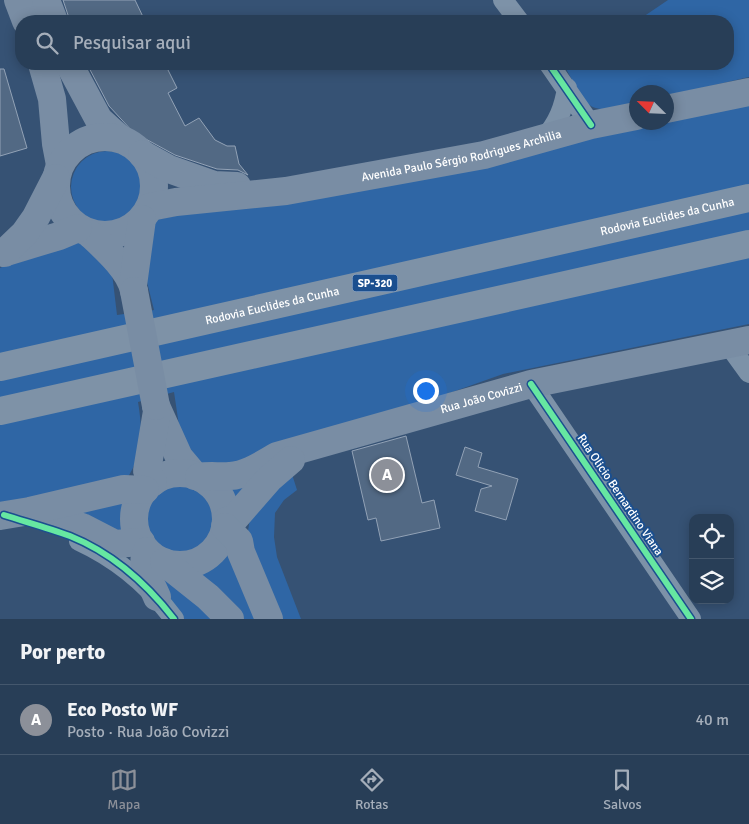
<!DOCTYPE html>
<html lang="pt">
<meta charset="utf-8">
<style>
body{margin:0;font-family:Signika,sans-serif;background:#30455d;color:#f1f3f6}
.controls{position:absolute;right:15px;bottom:15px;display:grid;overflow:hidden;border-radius:10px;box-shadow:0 2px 12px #0003}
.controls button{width:45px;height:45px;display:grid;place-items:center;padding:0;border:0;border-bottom:1px solid #44576d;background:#283e57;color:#f1f3f6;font:25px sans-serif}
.compass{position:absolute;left:629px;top:85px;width:45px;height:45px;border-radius:50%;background:#283e57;box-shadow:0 2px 12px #0003;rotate:294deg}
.you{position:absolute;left:425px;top:390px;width:18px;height:18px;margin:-12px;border:4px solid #fff;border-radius:50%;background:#1a73e8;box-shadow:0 0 0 8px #1a73e833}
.badge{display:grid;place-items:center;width:32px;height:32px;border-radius:50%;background:#8c9099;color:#fff;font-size:16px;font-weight:700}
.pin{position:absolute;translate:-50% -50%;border:2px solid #fff;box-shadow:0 1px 5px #0006}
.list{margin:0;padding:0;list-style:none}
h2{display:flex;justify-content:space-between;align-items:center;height:65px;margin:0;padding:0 20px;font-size:21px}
h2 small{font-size:16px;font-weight:400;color:#a5aeba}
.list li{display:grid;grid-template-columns:32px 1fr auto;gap:15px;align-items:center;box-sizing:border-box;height:70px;padding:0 20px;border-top:1px solid #44576d}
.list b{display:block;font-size:19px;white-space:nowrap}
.list p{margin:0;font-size:16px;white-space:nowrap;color:#a5aeba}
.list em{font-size:16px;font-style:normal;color:#a5aeba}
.icon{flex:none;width:28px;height:28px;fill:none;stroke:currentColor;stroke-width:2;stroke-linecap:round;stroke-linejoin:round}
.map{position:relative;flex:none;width:749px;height:619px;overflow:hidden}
.search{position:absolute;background:#283e57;box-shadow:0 2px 12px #0003;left:15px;right:15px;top:15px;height:55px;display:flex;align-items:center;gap:12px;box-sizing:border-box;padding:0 18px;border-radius:20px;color:#a5aeba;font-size:19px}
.sheet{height:135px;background:#283e57}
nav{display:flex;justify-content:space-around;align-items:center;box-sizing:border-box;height:70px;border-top:1px solid #44576d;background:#283e57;font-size:14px;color:#a5aeba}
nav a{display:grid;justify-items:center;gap:2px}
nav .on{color:#8c9099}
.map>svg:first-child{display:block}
.green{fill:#2f66a5}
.building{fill:#526984;stroke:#92a2b6}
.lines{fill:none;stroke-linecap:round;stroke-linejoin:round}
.minor{stroke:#7d92a8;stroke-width:20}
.secondary{stroke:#798da4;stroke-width:28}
.motorway{stroke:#7e92a7;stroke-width:28}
.secondary-bridge{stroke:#798da4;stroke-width:28}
.cycleway-casing{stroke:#1b4f8f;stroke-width:9}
.cycleway{stroke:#66e7a1;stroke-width:6}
.labels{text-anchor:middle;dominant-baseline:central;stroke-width:4;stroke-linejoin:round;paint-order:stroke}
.shield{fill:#1b4f8f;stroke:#bbcadd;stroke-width:1}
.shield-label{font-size:11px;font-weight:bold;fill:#fff}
.street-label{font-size:12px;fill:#fff;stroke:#1b4f8f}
</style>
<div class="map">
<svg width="749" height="619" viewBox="0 0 749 619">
<rect width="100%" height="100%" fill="#365274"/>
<path class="green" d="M668,0H749V77L667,96L666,92H636V103C622,106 599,115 587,103C579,96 572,79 566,69L574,64H728V21H637Z
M749,103V324L503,374L241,467L198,464L181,439L174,392L138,402C143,432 143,455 126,480L0,505V268L46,245L79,238L112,273L117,315L154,310L145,274L149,221L655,123L666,122L667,120Z
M71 187a36 36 0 1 1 72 0a36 36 0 1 1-72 0Z
M291,471L297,490L284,500L275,513L274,537L277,557L301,619H274L247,537L251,512Z
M257,472L229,511L220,491L211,482Z
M142 519a38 38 0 1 1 76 0a38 38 0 1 1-76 0Z
M134,495L129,508L130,538L67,516Z
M228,538L263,619H241L190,569C209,565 219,554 228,538Z
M162,578L182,584L222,619H184L176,608L157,593Z"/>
<path class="building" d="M63,0H135L145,21H70Z
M87,64H165L177,88L168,93L185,126L199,118L215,140L227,146H235L239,164L248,175L238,170L217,169L175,155L133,132L109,106Z
M0,69H4L27,148L0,156Z
M406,436L422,503L434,500L440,528L381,541L376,518L368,520L352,451Z
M465,447L482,453L478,467L518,479L506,520L475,511L481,489L492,486L456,475Z"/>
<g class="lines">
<path class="minor" d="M503,0L519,21
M549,64L591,125
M545,138C558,122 564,108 567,88
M728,344L749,373
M531,384L691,619
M79,541C118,559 149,585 174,619"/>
<g class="secondary">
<path d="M18,0L26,21"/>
<path d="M46,0L54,21"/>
<path d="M42,64L52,99L56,144L60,165"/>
<path d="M69,64L99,120L119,138"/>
<path d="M666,109L749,92"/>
<circle cx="105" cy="186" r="49"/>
<path d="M142,154L169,169L214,185L237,186"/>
<path id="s1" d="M150,207L176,202L286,191L484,155L591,125L636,116"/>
<path d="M90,234C105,248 130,270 134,291"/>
<path d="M6,252L59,236L78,228"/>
<path d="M4,253L24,234L36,217L56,178"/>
<path d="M133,285L142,219"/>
<path d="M156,406L179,457L195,476"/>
<circle cx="180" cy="519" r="46"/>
<path id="s2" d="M199,477C209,475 220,477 230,476C247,475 263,464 277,456L531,384L749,340"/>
<path d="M153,482L147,471L157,411"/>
<path d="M31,511L82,527L115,544L141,542"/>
<path d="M0,516L30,511L124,489L145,490"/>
<path d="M226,521L235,518L269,479L291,460"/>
<path d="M225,527L239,541L241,552L269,619"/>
<path d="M147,551C139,566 151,582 157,597"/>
<path d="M164,562L208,597L230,619"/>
</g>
<g class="motorway">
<path id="s3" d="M0,367L749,198"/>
<path d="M0,411L749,244"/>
</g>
<path class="secondary-bridge" d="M134,291L156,406"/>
<g class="cycleway-casing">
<path id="cycleway" d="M549,64L591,125
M531,384L691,619
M4,515C26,522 49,528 70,536C112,553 147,584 174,619"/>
</g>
<use href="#cycleway" class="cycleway"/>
</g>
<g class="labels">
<rect class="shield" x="352.5" y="274.5" width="45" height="17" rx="4"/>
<g class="shield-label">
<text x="375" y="283">SP-320</text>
</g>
<g class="street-label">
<text stroke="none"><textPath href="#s1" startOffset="316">Avenida Paulo Sérgio Rodrigues Archilia</textPath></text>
<text stroke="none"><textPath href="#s3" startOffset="684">Rodovia Euclides da Cunha</textPath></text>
<text stroke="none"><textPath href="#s3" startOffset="279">Rodovia Euclides da Cunha</textPath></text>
<text stroke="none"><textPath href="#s2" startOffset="295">Rua João Covizzi</textPath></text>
<text transform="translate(620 495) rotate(56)">Rua Olicio Bernardino Viana</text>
</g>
</g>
</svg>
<div class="controls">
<button><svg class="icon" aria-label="locate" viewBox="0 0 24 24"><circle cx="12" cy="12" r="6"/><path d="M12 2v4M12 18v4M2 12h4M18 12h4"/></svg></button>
<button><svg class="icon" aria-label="layers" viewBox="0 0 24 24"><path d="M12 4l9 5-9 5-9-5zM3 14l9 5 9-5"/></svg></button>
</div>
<svg class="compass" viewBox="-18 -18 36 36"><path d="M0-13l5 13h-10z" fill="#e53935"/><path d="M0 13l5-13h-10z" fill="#a5aeba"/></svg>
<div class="you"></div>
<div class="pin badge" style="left:387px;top:475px">A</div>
<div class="search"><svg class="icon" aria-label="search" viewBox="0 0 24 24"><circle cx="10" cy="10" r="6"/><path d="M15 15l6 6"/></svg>Pesquisar aqui</div>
</div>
<section class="sheet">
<h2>Por perto<small></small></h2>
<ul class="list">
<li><span class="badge">A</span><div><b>Eco Posto WF</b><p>Posto · Rua João Covizzi</p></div><em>40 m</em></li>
</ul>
</section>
<nav>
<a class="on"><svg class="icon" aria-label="map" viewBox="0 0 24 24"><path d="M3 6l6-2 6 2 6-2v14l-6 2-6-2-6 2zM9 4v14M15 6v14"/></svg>Mapa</a>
<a><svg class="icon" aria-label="directions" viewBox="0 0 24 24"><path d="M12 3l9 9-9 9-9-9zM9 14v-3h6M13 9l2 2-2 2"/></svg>Rotas</a>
<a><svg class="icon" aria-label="saved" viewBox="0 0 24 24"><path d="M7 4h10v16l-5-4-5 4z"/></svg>Salvos</a>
</nav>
